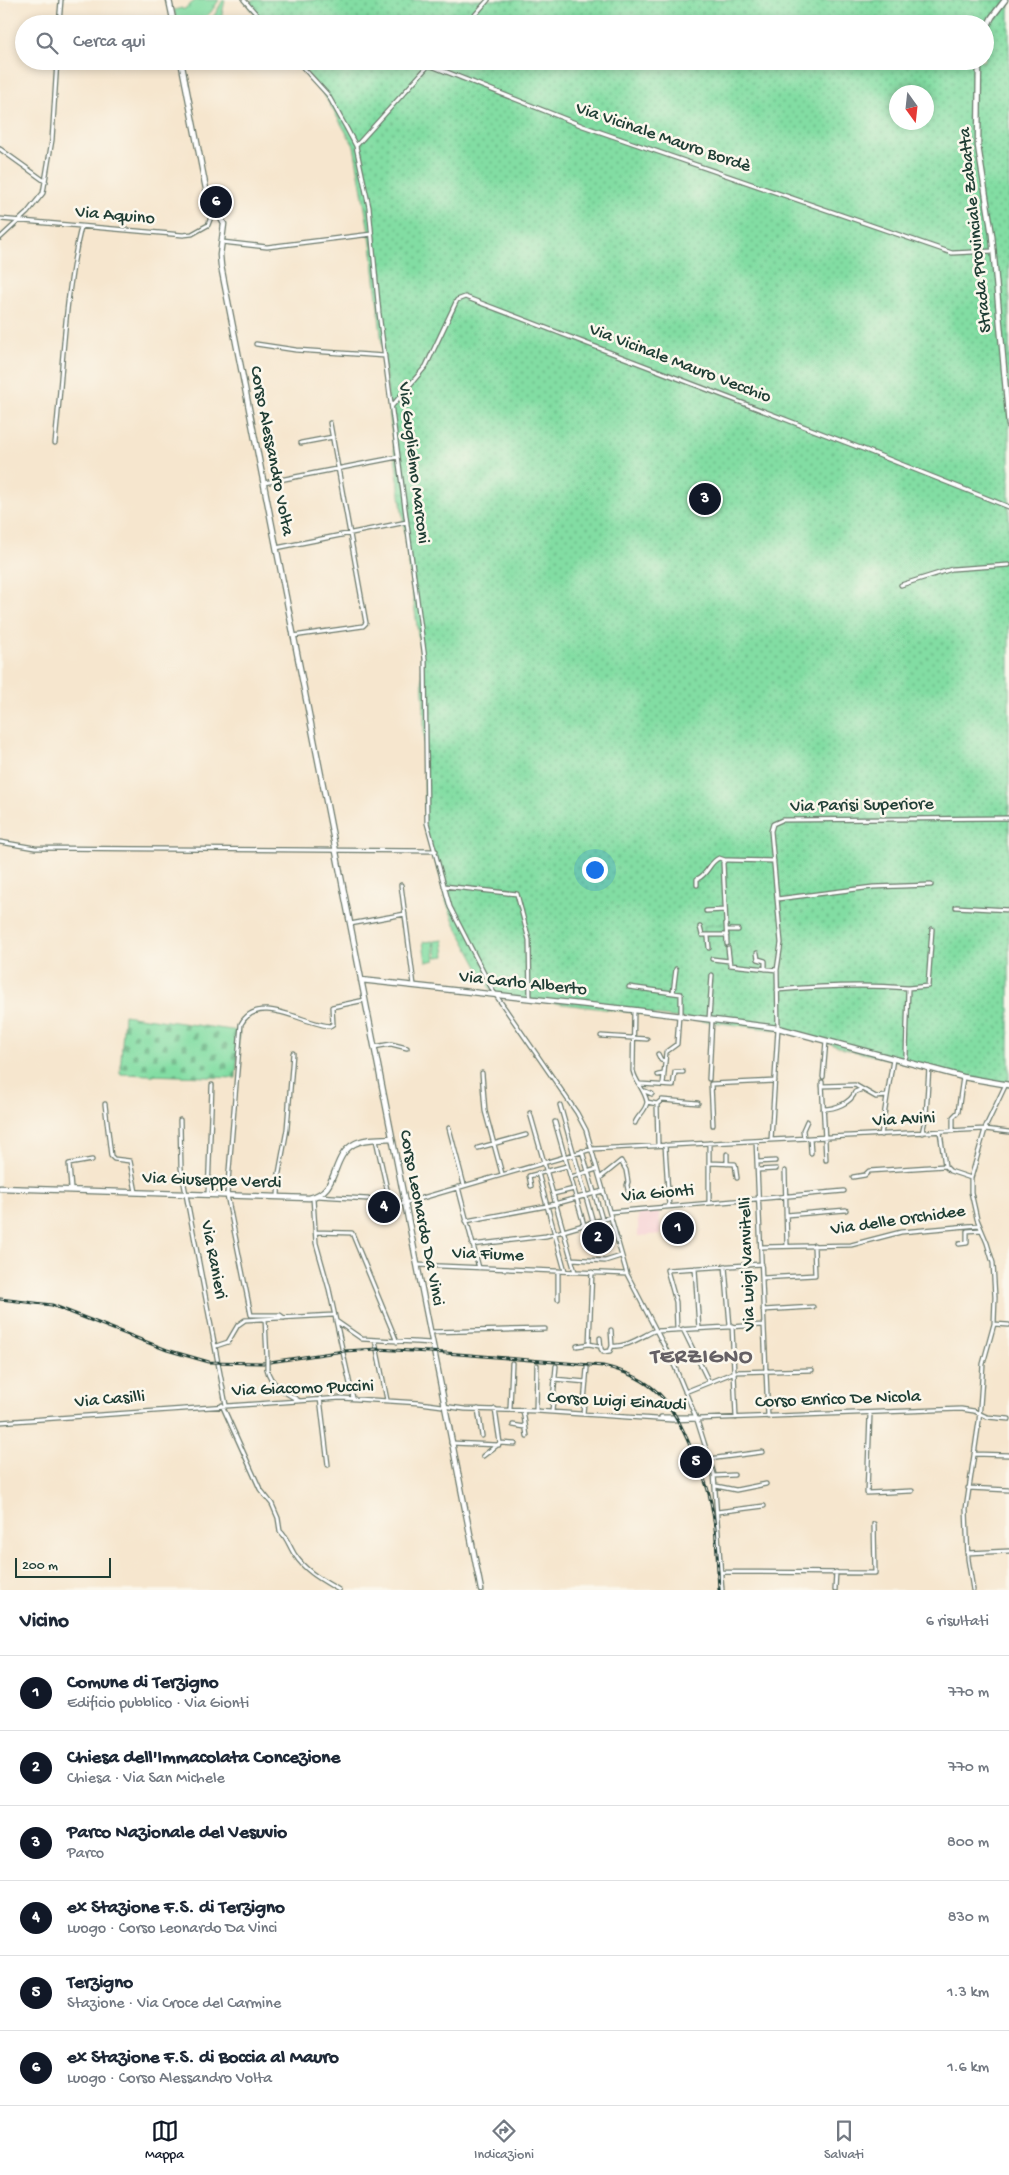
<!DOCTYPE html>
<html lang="it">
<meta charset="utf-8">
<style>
body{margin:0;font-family:"Gochi Hand",sans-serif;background:#f2f2f3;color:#1f2937}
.compass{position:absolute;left:889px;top:85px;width:45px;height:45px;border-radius:50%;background:#fff;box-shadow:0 2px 8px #0003;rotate:165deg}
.scale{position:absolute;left:15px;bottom:12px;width:96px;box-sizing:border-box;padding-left:5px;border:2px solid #1f3d34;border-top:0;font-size:14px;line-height:18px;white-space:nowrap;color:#1f3d34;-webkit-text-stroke:4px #fbf7ec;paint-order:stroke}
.you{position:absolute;left:594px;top:869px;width:18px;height:18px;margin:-12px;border:4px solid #fff;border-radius:50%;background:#1a73e8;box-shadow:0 0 0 8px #1a73e833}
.badge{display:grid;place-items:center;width:32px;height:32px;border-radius:50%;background:#111827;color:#fff;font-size:16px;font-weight:700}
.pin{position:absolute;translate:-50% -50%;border:2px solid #fff;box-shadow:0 1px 5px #0006}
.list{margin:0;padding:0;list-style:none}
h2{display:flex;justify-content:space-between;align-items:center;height:65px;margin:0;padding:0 20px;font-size:21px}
h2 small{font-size:16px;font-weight:400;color:#747a83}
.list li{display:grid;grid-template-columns:32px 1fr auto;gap:15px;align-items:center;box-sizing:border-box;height:75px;padding:0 20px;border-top:1px solid #e0e1e3}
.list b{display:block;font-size:19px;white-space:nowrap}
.list p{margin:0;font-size:16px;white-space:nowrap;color:#747a83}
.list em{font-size:16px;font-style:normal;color:#747a83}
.icon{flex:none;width:28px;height:28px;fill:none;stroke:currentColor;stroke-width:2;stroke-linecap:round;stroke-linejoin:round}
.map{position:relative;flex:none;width:1009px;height:1590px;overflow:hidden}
.search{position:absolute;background:#fff;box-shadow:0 2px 8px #0003;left:15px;right:15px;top:15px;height:55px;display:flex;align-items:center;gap:12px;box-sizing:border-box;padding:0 18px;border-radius:28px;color:#747a83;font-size:19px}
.sheet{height:515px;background:#fff}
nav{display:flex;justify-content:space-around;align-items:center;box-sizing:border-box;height:70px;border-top:1px solid #e0e1e3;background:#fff;font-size:14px;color:#747a83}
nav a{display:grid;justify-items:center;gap:2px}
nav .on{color:#111827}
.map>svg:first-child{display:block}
.built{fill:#f7cfd3}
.grass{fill:url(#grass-tufts);stroke:#508d6c}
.cemetery{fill:url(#cemetery-stones);stroke:#508d6c}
.park{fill:url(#park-dots);stroke:#508d6c;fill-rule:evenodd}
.garden{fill:#82dda3;stroke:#508d6c}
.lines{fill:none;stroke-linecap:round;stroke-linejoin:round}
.street-casing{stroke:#6a786a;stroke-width:5.5}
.secondary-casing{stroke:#6a786a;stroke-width:7}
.street{stroke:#fff;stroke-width:3}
.secondary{stroke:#fff;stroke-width:4.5}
.rail-casing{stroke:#1f3d34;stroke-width:3}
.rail{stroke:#fbf7ec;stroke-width:1;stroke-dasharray:4;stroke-linecap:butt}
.street-bridge-casing{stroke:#6a786a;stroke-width:5.5;stroke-linecap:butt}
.street-bridge{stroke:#fff;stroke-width:3}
.labels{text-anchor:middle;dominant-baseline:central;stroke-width:5;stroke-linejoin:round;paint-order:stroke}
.street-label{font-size:18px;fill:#1f3d34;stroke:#fbf7ec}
.district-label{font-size:22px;font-weight:bold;letter-spacing:1px;fill:#656064;stroke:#fbf7ec}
</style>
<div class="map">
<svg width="1009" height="1590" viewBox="0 0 1009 1590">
<defs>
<pattern id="grass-tufts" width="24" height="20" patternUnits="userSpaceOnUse" patternTransform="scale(1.25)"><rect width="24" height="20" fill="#82dda3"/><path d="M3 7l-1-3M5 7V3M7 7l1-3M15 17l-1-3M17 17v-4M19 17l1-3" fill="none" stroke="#6ab486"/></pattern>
<pattern id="cemetery-stones" width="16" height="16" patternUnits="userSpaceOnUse" patternTransform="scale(1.25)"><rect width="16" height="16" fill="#82dda3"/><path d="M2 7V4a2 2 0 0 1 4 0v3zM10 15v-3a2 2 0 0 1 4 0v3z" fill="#6ab486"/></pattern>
<pattern id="park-dots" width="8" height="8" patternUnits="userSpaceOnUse" patternTransform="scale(1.25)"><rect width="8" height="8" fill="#82dda3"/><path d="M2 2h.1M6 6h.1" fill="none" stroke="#6ab486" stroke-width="1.8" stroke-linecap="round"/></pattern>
</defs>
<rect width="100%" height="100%" fill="#fbf7ec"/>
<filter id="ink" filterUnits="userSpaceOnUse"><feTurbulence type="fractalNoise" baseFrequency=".02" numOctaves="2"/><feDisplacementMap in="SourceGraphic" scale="10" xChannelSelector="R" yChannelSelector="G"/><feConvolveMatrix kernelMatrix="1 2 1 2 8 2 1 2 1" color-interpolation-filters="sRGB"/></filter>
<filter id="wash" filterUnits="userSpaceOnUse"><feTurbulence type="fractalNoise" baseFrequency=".0096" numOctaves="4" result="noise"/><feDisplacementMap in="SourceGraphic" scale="20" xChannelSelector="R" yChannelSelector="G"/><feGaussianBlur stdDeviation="1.12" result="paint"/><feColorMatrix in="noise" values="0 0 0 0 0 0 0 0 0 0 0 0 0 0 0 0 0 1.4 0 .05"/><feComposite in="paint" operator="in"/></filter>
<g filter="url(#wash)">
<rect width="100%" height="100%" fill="#f6e6ce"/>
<path class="built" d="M659,1210L661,1234L638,1236V1211Z"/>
<path class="grass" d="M196,0H219L211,12L199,24H177L174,10L182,8L183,10Z
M223,0H225L220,24H204L214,16Z"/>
<path class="cemetery" d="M124,1015L239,1031L236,1078L120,1074Z"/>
<path class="park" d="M251,0H1009V1086L844,1049L802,1033L497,996L490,989L455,924L446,901L443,885L425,829L424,711L421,657L391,426L371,243L354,146L322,91L296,61H985V24H263L250,8ZM896,92H926V122H896Z"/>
<path class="garden" d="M722,924L723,933L705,935L704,926Z
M443,940L445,956L437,957L434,941Z
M433,941L435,960L426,962L423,942Z"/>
</g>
<g filter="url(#ink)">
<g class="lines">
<g class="street-casing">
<path id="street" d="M244,0L265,24
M59,24L61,0
M161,24L173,21
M467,24L488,0
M297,61L328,95L347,129L356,146L369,207L379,313L425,659L427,823L450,907L493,991L577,1113L586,1130L627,1274L675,1367L697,1420L714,1474L722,1590
M429,65L433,61
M356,146L429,65L583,126L952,253L994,251
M0,149L46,182
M0,219L183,235L192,234L208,225L214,209
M0,238L27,213L43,193L52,140L57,61
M222,242L267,247L372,234
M256,344L296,350L385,356
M392,406L426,366L457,300L465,297L863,449L1009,507
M55,443C63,371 64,297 81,227
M301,443L333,437
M264,483L398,457
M276,548L407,522
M901,585L952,569L1009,565
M293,636L363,626L366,623L330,423
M0,842L35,848L436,851
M401,885L414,985
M697,885V879C708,875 709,862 719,858L725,860
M444,886L517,894L529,940L530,998
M777,899L873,887L931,885
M956,907L1009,910
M706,911L725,910
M350,924L405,914
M700,927L702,935H727
M727,930H738
M708,937L709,948
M727,944L723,863L725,860H729L774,861
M728,948L730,965L777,970
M757,953L758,959L765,961V969
M712,959L729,961
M629,987L681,994V1016
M908,988L928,986L932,929
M777,990C821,986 864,984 908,988L906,1056L904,1061
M673,993L676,969
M634,1010L633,1071C636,1083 645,1090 647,1102L657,1104L658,1145
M709,1019L712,975
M601,1036L647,1039
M374,1047L391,1044L407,1048
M658,1054L661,1060L665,1061
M482,1073L485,1111L502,1174
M658,1075L664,1074
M823,1077L826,1041
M709,1079L712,1020
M822,1082L826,1160
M640,1084L673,1086L675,1072H683
M663,1085L666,1052L677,1044L679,1015
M822,1086L855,1085L876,1097L887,1096
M645,1091L652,1094
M105,1104L111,1156L114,1159L130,1161L136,1192
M657,1104L662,1100L698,1103
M560,1105L593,1222
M823,1109C835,1109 851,1103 855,1092L860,1090
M530,1113L575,1272
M180,1120L181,1168L226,1405
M555,1122L584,1225
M635,1123C638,1115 646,1111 647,1102
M713,1125L711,1084L775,1081
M449,1128L464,1185
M953,1131V1117L958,1112L963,1077
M940,1132L945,1166
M922,1133L926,1116L929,1067
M881,1135L893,1059
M804,1138L803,1130L807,1121
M810,1138L811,1153
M376,1140L391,1207L592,1149L985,1129L1009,1132
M771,1140L778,1028L777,970L781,943L771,831L773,824L782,820L1009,818
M756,1141L768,1417
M709,1143V1203
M665,1145L669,1207
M478,1148L526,1135
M582,1151L602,1219
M727,1154V1164
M757,1162L775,1161
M710,1163L735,1164L737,1178
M758,1170L776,1169
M785,1171L787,1246
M538,1173L565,1271
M571,1177L597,1169
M853,1177L865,1175L869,1171L945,1166L950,1171L971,1178
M600,1178L621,1161L626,1170L628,1182L627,1185L630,1200
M531,1186L529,1176L567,1166
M458,1187L479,1268
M71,1189L69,1164L92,1160
M208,1194L212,1085
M553,1194L574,1189
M317,1196L368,1199
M278,1197L279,1173L287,1129L293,1053
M313,1198L316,1243L329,1289L353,1398
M610,1212L844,1191
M786,1215L846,1210
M466,1221L547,1206L603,1191
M315,1232L352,1233L397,1342
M959,1244L967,1243V1231L981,1230
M472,1245L546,1236L611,1217
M761,1247L851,1245L901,1232L979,1225
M572,1259L605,1261L621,1256
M417,1265L627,1274
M725,1266L730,1326
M695,1268L699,1329
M558,1271V1299
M592,1272L589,1344L599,1346
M762,1278L815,1275L814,1245
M763,1310L813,1307
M284,1318L280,1315H251L227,1195L241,1024C258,992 305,1025 330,1026L333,1024L332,1007L365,1000
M265,1319L267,1358
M336,1321L362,1339L432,1343
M994,1324L1009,1325
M732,1326L736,1418
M677,1329L676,1302L667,1270L762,1264
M683,1329L709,1382
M611,1330L612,1346
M657,1331L763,1325
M430,1332L545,1329
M600,1338L601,1349L603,1352L610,1351L612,1346C627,1348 642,1336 656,1330
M375,1340L387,1400
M216,1346L228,1342L238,1325L245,1320L333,1315
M577,1346L589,1344
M698,1356L734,1355
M267,1369C270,1384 285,1393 298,1400
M554,1379L586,1382
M685,1392L735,1372L812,1370
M320,1398L328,1465
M222,1405L260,1489L272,1504L278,1518L280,1531C287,1537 290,1548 295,1555C306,1572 322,1580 339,1590
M478,1409L482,1436
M510,1409L512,1363
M523,1410L527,1436
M536,1411L537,1365
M552,1412L556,1366
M583,1414L587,1368
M870,1414L867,1493L912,1491
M661,1417H695
M0,1422L341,1398L420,1403L465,1409L536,1411L672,1420L961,1409L974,1411L987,1417L1009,1419
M513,1425L525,1427
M451,1443L499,1445
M500,1443L515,1444
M974,1454L1009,1455
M483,1456L500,1443L495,1409
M709,1459L762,1452
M714,1476L734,1475
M716,1486L736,1490L766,1484
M968,1488L1009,1490
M717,1512L764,1506
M967,1553L1009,1551
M721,1572L875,1573L874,1524
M835,1590L836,1572
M973,1590L968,1559L966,1509L979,1421L983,1364L994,1324L995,1297L993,1263L987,1243L977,1219L971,1192V1178L986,1126L1006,1084"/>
</g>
<g class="secondary-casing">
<path id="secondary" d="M169,0L174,24
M985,31L992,17L1005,0
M181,61L207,194L224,224L220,255L221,266L481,1590
M979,61L978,146L992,235L1009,425
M361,980L634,1010L778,1028L963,1077L1009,1085
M0,1188L309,1198C340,1192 330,1157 354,1144C364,1138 380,1139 392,1138"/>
</g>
<use href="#street" class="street"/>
<use href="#secondary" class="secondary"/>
<g class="rail-casing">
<path id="rail" d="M0,1299L52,1305L167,1350L209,1362L263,1363L344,1351L377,1349L446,1353L603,1366C655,1378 671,1401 691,1448C697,1463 705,1478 709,1494C717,1525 717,1559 719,1590"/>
</g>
<use href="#rail" class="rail"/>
<g class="street-bridge-casing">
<path id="street-bridge" d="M267,1358V1369"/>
</g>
<use href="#street-bridge" class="street-bridge"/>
</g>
</g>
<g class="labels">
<g class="street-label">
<text transform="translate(663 138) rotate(19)">Via Vicinale Mauro Bordè</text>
<text transform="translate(115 216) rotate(5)">Via Aquino</text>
<text transform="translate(976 230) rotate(-96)">Strada Provinciale Zabatta</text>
<text transform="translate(680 364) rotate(21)">Via Vicinale Mauro Vecchio</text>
<text transform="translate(271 451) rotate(79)">Corso Alessandro Volta</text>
<text transform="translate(413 463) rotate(83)">Via Guglielmo Marconi</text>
<text transform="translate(862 806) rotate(-1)">Via Parisi Superiore</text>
<text transform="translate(523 984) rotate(6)">Via Carlo Alberto</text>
<text transform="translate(904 1120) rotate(-3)">Via Avini</text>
<text transform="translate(212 1181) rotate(2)">Via Giuseppe Verdi</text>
<text transform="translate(658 1194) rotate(-5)">Via Gionti</text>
<text transform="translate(421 1218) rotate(79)">Corso Leonardo Da Vinci</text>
<text transform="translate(898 1221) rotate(-8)">Via delle Orchidee</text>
<text transform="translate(488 1255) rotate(2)">Via Fiume</text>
<text transform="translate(213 1260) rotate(79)">Via Ranieri</text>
<text transform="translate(748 1264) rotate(-92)">Via Luigi Vanvitelli</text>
<text transform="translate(303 1389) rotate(-2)">Via Giacomo Puccini</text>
<text transform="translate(110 1400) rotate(-5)">Via Casilli</text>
<text transform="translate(838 1400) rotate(-2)">Corso Enrico De Nicola</text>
<text transform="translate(617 1402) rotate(3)">Corso Luigi Einaudi</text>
</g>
<g class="district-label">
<text x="702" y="1358">TERZIGNO</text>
</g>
</g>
</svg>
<svg class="compass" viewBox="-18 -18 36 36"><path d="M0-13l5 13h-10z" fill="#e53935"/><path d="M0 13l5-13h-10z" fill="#747a83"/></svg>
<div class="scale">200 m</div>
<div class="you"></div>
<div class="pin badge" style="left:678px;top:1228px">1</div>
<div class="pin badge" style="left:598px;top:1238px">2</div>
<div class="pin badge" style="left:705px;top:499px">3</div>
<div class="pin badge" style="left:384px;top:1207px">4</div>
<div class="pin badge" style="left:696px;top:1462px">5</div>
<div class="pin badge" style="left:216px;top:202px">6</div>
<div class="search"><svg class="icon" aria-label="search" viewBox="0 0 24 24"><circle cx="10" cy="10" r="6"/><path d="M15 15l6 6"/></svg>Cerca qui</div>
</div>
<section class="sheet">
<h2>Vicino<small>6 risultati</small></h2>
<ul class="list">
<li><span class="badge">1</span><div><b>Comune di Terzigno</b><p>Edificio pubblico · Via Gionti</p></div><em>770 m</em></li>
<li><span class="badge">2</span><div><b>Chiesa dell'Immacolata Concezione</b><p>Chiesa · Via San Michele</p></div><em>770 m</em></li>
<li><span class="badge">3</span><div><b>Parco Nazionale del Vesuvio</b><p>Parco</p></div><em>800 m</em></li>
<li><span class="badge">4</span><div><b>ex Stazione F.S. di Terzigno</b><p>Luogo · Corso Leonardo Da Vinci</p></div><em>830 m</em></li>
<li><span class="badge">5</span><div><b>Terzigno</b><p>Stazione · Via Croce del Carmine</p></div><em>1.3 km</em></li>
<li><span class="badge">6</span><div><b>ex Stazione F.S. di Boccia al Mauro</b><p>Luogo · Corso Alessandro Volta</p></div><em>1.6 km</em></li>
</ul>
</section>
<nav>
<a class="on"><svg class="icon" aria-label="map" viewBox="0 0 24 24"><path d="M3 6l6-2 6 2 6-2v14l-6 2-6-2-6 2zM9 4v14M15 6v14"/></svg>Mappa</a>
<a><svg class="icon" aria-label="directions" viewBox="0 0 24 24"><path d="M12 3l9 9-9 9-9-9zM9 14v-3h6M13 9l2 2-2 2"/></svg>Indicazioni</a>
<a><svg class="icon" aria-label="saved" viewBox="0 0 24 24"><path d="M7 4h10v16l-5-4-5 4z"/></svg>Salvati</a>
</nav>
